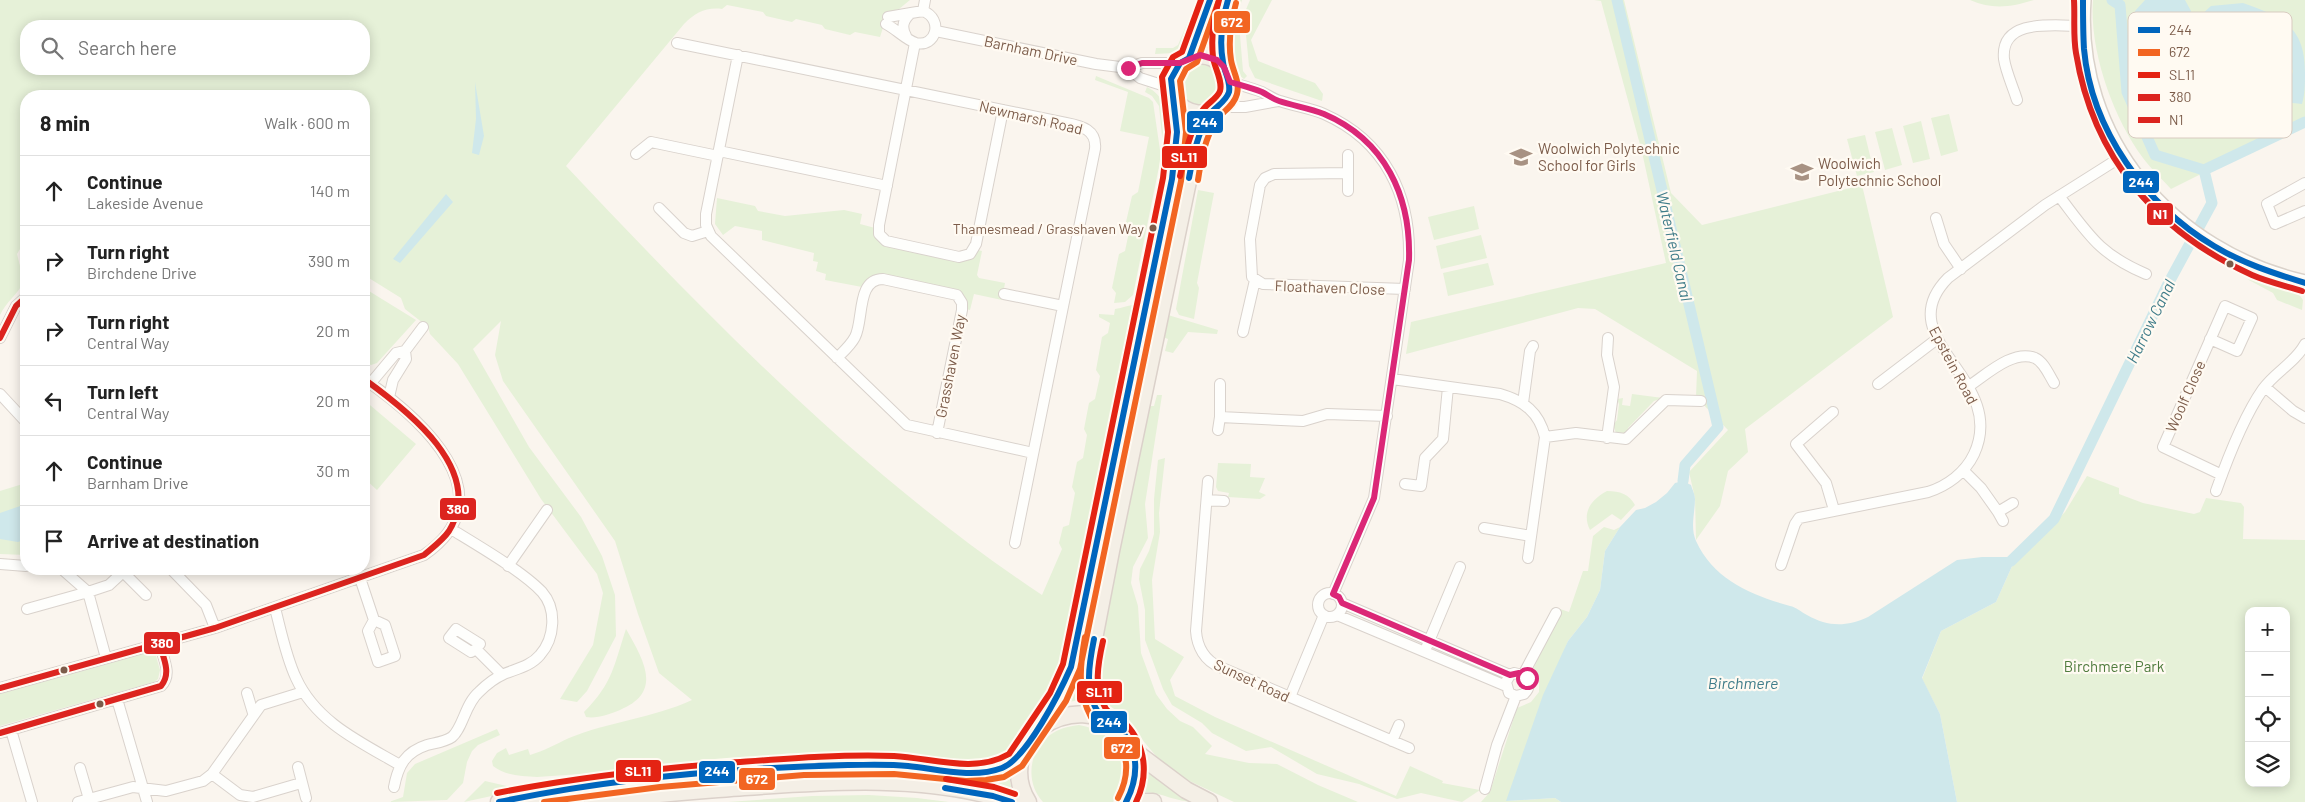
<!DOCTYPE html>
<meta charset="utf-8">
<style>
body{margin:0;font-family:Barlow,sans-serif;background:#f2f2f2;color:#222}
.controls{position:absolute;right:15px;bottom:15px;display:grid;overflow:hidden;border-radius:10px;box-shadow:0 2px 12px #0003}
.controls button{width:45px;height:45px;display:grid;place-items:center;padding:0;border:0;border-bottom:1px solid #e0e0e0;background:#fff;color:#222;font:25px sans-serif}
.stop{position:absolute;width:15px;height:15px;margin:-11px;border:4px solid #db2777;border-radius:50%;background:#fff}
.stop.end{background:#db2777;border-color:#fff;box-shadow:0 1px 5px #0008}
.list{margin:0;padding:0;list-style:none}
h2{display:flex;justify-content:space-between;align-items:center;height:65px;margin:0;padding:0 20px;font-size:21px}
h2 small{font-size:16px;font-weight:400;color:#767676}
.list li{display:grid;grid-template-columns:32px 1fr auto;gap:15px;align-items:center;box-sizing:border-box;height:70px;padding:0 20px;border-top:1px solid #e0e0e0}
.list b{display:block;font-size:19px;white-space:nowrap}
.list p{margin:0;font-size:16px;white-space:nowrap;color:#767676}
.list em{font-size:16px;font-style:normal;color:#767676}
.icon{flex:none;width:28px;height:28px;fill:none;stroke:currentColor;stroke-width:2;stroke-linecap:round;stroke-linejoin:round}
.map{position:relative;flex:none;width:2305px;height:802px;overflow:hidden}
.search{position:absolute;background:#fff;box-shadow:0 2px 12px #0003;left:20px;top:20px;width:350px;height:55px;display:flex;align-items:center;gap:12px;box-sizing:border-box;padding:0 18px;border-radius:20px;color:#767676;font-size:19px}
.panel{position:absolute;background:#fff;box-shadow:0 2px 12px #0003;left:20px;top:90px;width:350px;height:485px;border-radius:20px}
.map>svg:first-child{display:block}
.green{fill:#e6f1d8;fill-rule:evenodd}
.water{fill:#cfe8eb}
.lines{fill:none;stroke-linecap:round;stroke-linejoin:round}
.canal{stroke:#cfe8eb;stroke-width:11}
.street-casing{stroke:#d9d2cc;stroke-width:12}
.secondary-casing{stroke:#dad2ca;stroke-width:18}
.primary-casing{stroke:#dbd1ca;stroke-width:19}
.street{stroke:#fefefc;stroke-width:10}
.secondary{stroke:#fefefc;stroke-width:15}
.primary{stroke:#f4efe6;stroke-width:16}
.bus-1-casing{stroke:#fffaf2;stroke-width:10}
.bus-2-casing{stroke:#fffaf2;stroke-width:10}
.bus-3-casing{stroke:#fffaf2;stroke-width:10}
.bus-4-casing{stroke:#fffaf2;stroke-width:10}
.bus-5-casing{stroke:#fffaf2;stroke-width:10}
.bus-1{stroke:#0065bd;stroke-width:6}
.bus-2{stroke:#f26522;stroke-width:6}
.bus-3{stroke:#e42313;stroke-width:6}
.bus-4{stroke:#dc241f;stroke-width:6}
.bus-5{stroke:#dc241f;stroke-width:6}
.route{stroke:#db2777;stroke-width:6}
.bus-dot{fill:#7c5c4a;stroke:#fffaf2;stroke-width:2}
.labels{text-anchor:middle;dominant-baseline:central;stroke-width:4.5;stroke-linejoin:round;paint-order:stroke}
.bus-label{font-size:14px;fill:#7c5c4a;stroke:#fffaf2;text-anchor:end}
.street-label{font-size:15px;fill:#7c5c4a;stroke:#fffaf2}
.poi-label{font-size:15px;fill:#7c5c4a;stroke:#fffaf2;text-anchor:start}
.park-label{font-size:15px;fill:#507c3e;stroke:#fffaf2}
.water-label{font-size:16px;font-style:italic;fill:#3f7c89;stroke:#fffaf2}
.key{fill:#fffaf2;stroke:#d8cbc0;stroke-width:1}
.key-label{font-size:14px;fill:#7c5c4a}
.line-badge{stroke:#fffaf2;stroke-width:2}
.badge-label{font-size:14px;text-anchor:middle;font-weight:bold;fill:#fff}
</style>
<div class="map">
<svg width="2305" height="802" viewBox="0 0 2305 802">
<rect width="100%" height="100%" fill="#faf5ee"/>
<path class="green" d="M0,0H910L899,9L888,12L880,37L855,32L850,35L825,29L822,25L796,19L792,22L766,16L763,12L727,5L722,9C706,7 695,13 684,24L566,166C713,322 863,476 1042,595L1062,549L1059,543L1063,527L1069,525L1075,493L1072,487L1077,462L1083,458L1087,435L1084,429L1089,403L1095,399L1100,376L1096,370L1102,337L1108,333L1110,323L1099,317V314L1114,315L1115,309C1123,308 1131,304 1139,305L1067,657L1050,696L1022,730L1012,748L995,761L980,763L941,759L858,755L537,777C521,776 506,776 493,766L492,761L497,753L506,748L509,755L528,749L530,755C544,751 556,744 569,738C608,722 653,718 692,700L659,673L638,614L615,541L503,381L495,355L501,321L473,349L529,447L581,517L602,556L615,595L616,636L587,691L577,702L560,699L593,645L603,593L597,574L541,499L458,364L430,334L428,327L405,309L401,298L364,275V96H26V246L20,249L17,254L24,282C17,295 6,302 0,315ZM26,26H364V69H26Z
M1197,0H1205L1186,45L1174,53L1155,54L1156,48H1173L1178,45Z
M1234,0H1242L1238,12L1243,71L1247,76L1244,79C1219,61 1229,26 1234,0Z
M1250,0H1272L1251,40L1258,61L1315,83L1323,94L1322,101L1255,78L1249,66L1244,14Z
M1594,0H1624L1671,193L1702,225L1862,185L1893,317L1745,429L1748,452L1728,471L1720,506L1696,540L1695,498L1689,472L1728,430L1696,397L1697,371L1595,309L1578,308L1406,354L1411,322L1666,263L1642,152L1601,1Z
M1970,0H2034C2011,7 1993,10 1970,0Z
M2093,0H2305V122L2171,189C2162,179 2151,169 2143,158C2113,118 2089,50 2093,0Z
M1178 85a22 22 0 1 1 44 0a22 22 0 1 1-44 0Z
M1096,76L1149,98L1153,102L1161,157L1133,295L1125,302L1114,303L1116,293L1112,288L1119,254L1125,251L1130,227L1126,222L1132,196L1138,192L1149,137L1120,131L1128,92L1095,80Z
M1147,87C1188,106 1162,191 1156,224L1151,223L1164,156L1159,106L1152,96L1145,92Z
M1949,114L1958,151L1941,156L1931,118Z
M1921,121L1930,159L1913,163L1903,126Z
M1892,128L1902,165L1885,170L1875,132Z
M1865,135L1874,172L1857,176L1847,139Z
M1198,190L1214,193L1197,283L1199,288L1194,319L1179,315L1176,309Z
M717,198L755,206L758,211L785,216L844,210L862,214L860,224L875,228V236L883,244L960,261H967L978,250L982,251L977,275L979,278L1005,283L1002,300L974,294L970,310L966,309L965,300L960,292L882,275L872,277L862,287L825,280L826,274L816,271L818,262L813,261L814,253L762,240V231L735,226L723,235L715,224Z
M1474,206L1479,229L1434,240L1428,217Z
M1481,235L1487,258L1441,269L1436,246Z
M1488,263L1494,285L1448,296L1443,273Z
M2247,279L2298,293L2303,300L2302,310L2277,300L2273,293Z
M364,288L416,320L377,363L371,365L364,362Z
M1168,315L1218,330L1217,334L1188,332L1173,353L1165,351L1168,339L1163,337Z
M1144,344L1081,674L1083,700L1067,702L1065,699L1076,675Z
M1632,394L1663,398L1654,401L1628,428L1627,434L1616,433L1613,425L1617,420L1619,404L1617,399L1623,398L1622,405L1630,406Z
M1157,395H1162L1145,504L1148,538L1133,567L1131,583L1138,606L1141,653L1156,694L1167,709L1180,721L1193,727L1212,746L1205,754L1249,763L1277,764L1318,785L1358,802H1234L1181,777L1156,756L1119,712L1108,705L1097,688L1096,673L1102,632L1149,406H1154Z
M364,400L416,444L377,490L364,478Z
M1165,458L1159,513L1160,532L1152,580L1155,639L1184,657L1170,680L1175,696L1215,717L1396,796L1410,766L1443,781L1442,783L1480,790L1462,802L1421,793L1397,799L1359,784L1317,774L1271,747L1246,751L1212,733L1202,723L1172,705L1163,689L1145,640V610L1139,579L1140,569L1149,551L1154,534V499L1158,460Z
M1218,463L1251,464L1250,477L1265,478L1259,492L1266,495L1260,499L1228,497L1229,493L1218,491L1216,487Z
M2087,476L2119,488V494L2143,503L2194,514L2200,512L2206,498L2241,503L2244,507L2243,539L2305,540V802H1957L1940,714L1922,679L1941,631L1996,602L2013,564L2065,512ZM2249,611H2286V783H2249Z
M26,483V555L0,554V491Z
M1607,491C1620,491 1629,494 1635,505L1621,520L1612,514L1590,530C1581,512 1592,499 1607,491Z
M1604,527L1614,530L1620,527L1605,551L1600,590L1587,617L1568,641L1507,801L1555,798L1561,802H1481L1490,792L1517,708L1531,702L1539,692V678L1533,670L1560,609L1569,612L1583,571H1588L1593,536Z
M626,629C643,659 664,692 620,710C611,714 596,719 586,717L584,712C613,683 614,665 626,629Z
M147,651L156,656L160,670L158,679L154,682L0,726V692Z
M1079,725C1088,727 1097,729 1105,734C1127,750 1129,782 1113,802H1043C1024,782 1029,747 1053,733C1061,728 1070,726 1079,725Z
M497,729L500,735L478,745L472,751L467,762L463,783L447,800L389,802L403,797L407,773L415,764Z
M836,771C868,772 901,773 933,775C957,777 982,786 1005,775L1009,776L1012,792L1009,794L980,787L623,792L553,802H531L622,787Z
M1149,773L1194,802C1176,802 1163,793 1145,792L1143,789L1145,775Z
M485,781L516,788L519,790L464,802Z
M869,795L917,798L949,802H728L812,796Z"/>
<path class="water" d="M2145,0H2185L2191,11L2188,28L2167,31L2147,43L2142,33L2132,26L2135,11Z
M2243,3C2283,17 2305,27 2305,73C2305,84 2305,94 2302,104L2284,102L2293,71C2281,49 2266,21 2237,22C2225,22 2214,26 2201,26V15L2211,6Z
M475,82L484,136L479,155L472,153L476,119Z
M446,194L453,202L400,263L393,259Z
M1683,481L1691,485C1692,489 1695,494 1695,499C1695,513 1690,527 1696,541C1714,580 1751,595 1790,606C1796,607 1801,612 1807,615C1828,627 1846,627 1868,617L1957,560L1982,557H2009L2013,564L1996,602L1941,631L1922,678L1940,714L1957,802H1561L1555,798L1506,801L1543,695L1568,641L1587,617L1600,590L1605,551L1620,527L1636,510L1645,508L1656,502L1667,493L1675,483Z
M26,504V539L18,542L0,539V513Z"/>
<g class="lines">
<path class="canal" d="M1617,0L1718,427L1685,465L1683,481
M2112,0L2120,5L2127,92L2155,155L2204,170
M2204,170L2305,122
M2011,561L2054,519L2168,284L2212,203L2204,170"/>
<g class="street-casing">
<path id="street" d="M923,11L925,0
M888,17L911,13
M886,24C896,29 906,40 916,43C936,48 944,19 923,11L911,13C903,20 901,27 906,36
M936,31L1096,64L1128,68L1142,63H1180
M677,43L1066,123C1082,126 1097,130 1095,149L1015,543
M915,43L879,225V234L886,241L959,257L970,254L976,244L1003,110
M738,55L706,214V225L711,236L907,425L1033,453
M1128,68L1140,78L1171,88
M1230,82C1240,85 1252,88 1262,92C1268,95 1273,99 1280,101C1294,106 1310,108 1324,114C1385,141 1411,195 1409,260L1374,498L1333,594
M2017,100C2013,87 2006,72 2004,59C2000,17 2056,26 2082,26
M1220,107H1245L1278,101
M719,151L887,186
M636,154L651,142L718,156
M1348,155V191
M1348,173L1274,174L1265,178L1260,185L1250,239L1252,277L1263,284L1405,289
M2305,183L2267,204L2275,224L2305,211
M2059,196C2089,235 2099,254 2146,274
M659,208L684,233L692,236L708,231
M1936,218L1944,244L1961,269
M1004,294L1063,306
M1243,332L1255,280
M0,338L16,306L26,297
M2210,339L2237,351L2252,318L2225,306L2163,447L2222,475
M837,358C843,352 851,345 855,337C864,320 856,279 883,279L957,295L962,303V310L937,433
M1392,379L1500,394C1524,401 1539,412 1545,437L1528,558
M370,384L396,353L405,351L423,327
M1878,384L1937,339
M1969,386C1986,375 2013,349 2035,358C2044,362 2049,375 2054,383
M2265,387L2293,411L2305,418
M0,394L26,422
M389,397L393,380L406,359L405,351
M1523,403L1530,351L1533,346
M1833,412L1796,444L1826,483L1834,510
M1220,417V384
M1218,430L1220,417L1303,421L1327,414L1387,416
M1545,437L1576,433L1626,439L1666,400L1701,401
M1607,438L1614,387L1607,355L1608,338
M1963,470L1981,488L1998,512
M1208,481L1196,631C1197,647 1205,661 1220,667L1409,748
M1405,484L1421,486L1425,458L1443,439L1448,387
M2216,491C2227,460 2244,416 2263,389C2275,372 2295,363 2305,344
M1207,500L1224,501
M2003,521L1998,512L2013,503
M1484,528L1531,536
M0,564L26,566
M1781,565L1795,524L1799,518L1928,492C1947,486 1965,473 1974,454C2009,378 1887,340 1948,278L2045,205L2121,157
M508,566L547,510
M171,569L206,605L215,628
M63,570L88,592L109,585L123,572L146,595
M360,578L374,620
M1318 605a12 12 0 1 1 24 0a12 12 0 1 1-24 0Z
M1342,603L1510,675L1514,673L1523,675C1530,681 1531,687 1524,694L1516,696L1509,693L1506,682L1510,675
M275,608C281,631 286,657 296,678C316,722 360,742 400,765
M27,609L88,592L106,658
M1337,615L1506,686
M374,620L385,625L395,656L378,662L368,631Z
M1427,646L1460,567
M476,649L480,644L456,629L449,638L471,652L476,649L502,675
M1523,675L1556,613
M0,688L215,628L424,555C510,496 419,417 364,379
M247,693L253,713
M1290,697L1324,615
M117,699L147,802
M11,730L32,802
M0,733L161,686C173,675 163,658 159,643
M1392,741L1399,725
M298,767L306,798
M80,768L89,799
M212,774L261,705L303,692
M394,787C398,766 405,752 427,745C435,743 445,742 452,737C463,728 465,704 479,692C486,685 495,678 504,674C516,669 531,666 540,655C555,638 557,609 542,592C522,571 477,545 451,529
M1485,789L1497,745L1516,696
M78,802L133,787L166,791L203,781L212,774L240,795L253,797L301,783"/>
</g>
<g class="secondary-casing">
<path id="secondary" d="M2083,0C2073,139 2172,253 2305,283"/>
</g>
<g class="primary-casing">
<path id="primary" d="M1189,58L1210,0
M1223,67L1221,32L1228,0
M1100,717L1091,694L1088,670L1111,551L1192,162L1200,136L1212,112
M1041,727C1098,689 1161,742 1126,802
M1134,751L1186,790L1209,802
M499,802L619,780L788,767L903,766L984,773L1001,768L1020,757
M593,802C643,794 694,791 744,787C829,781 930,774 1012,802
M1028,802C1017,785 1017,766 1024,748L1058,697L1071,667L1172,179C1175,163 1178,146 1177,130C1176,116 1169,86 1172,77C1175,65 1185,58 1197,56C1207,54 1218,59 1224,67C1246,97 1204,134 1174,100
M1138,802H1153"/>
</g>
<use href="#street" class="street"/>
<use href="#secondary" class="secondary"/>
<use href="#primary" class="primary"/>
<g class="bus-1-casing">
<path id="bus-1" d="M2083,0C2083,16 2083,33 2084,49C2091,129 2146,206 2214,246C2242,263 2273,273 2305,283
M1189,178C1193,157 1197,134 1209,115C1215,107 1226,102 1229,92C1231,81 1224,72 1223,62C1219,41 1222,20 1228,0
M1094,639C1089,664 1084,691 1099,714C1103,721 1112,722 1118,728C1140,748 1139,777 1126,802
M945,788L993,796L1012,802
M499,802C613,778 731,768 848,765C868,765 888,764 908,766C937,769 973,779 1002,768C1027,758 1060,692 1071,667L1172,179L1177,132L1171,79L1180,63L1189,58L1210,0"/>
</g>
<g class="bus-2-casing">
<path id="bus-2" d="M1198,180C1201,160 1205,138 1216,121C1223,111 1234,106 1237,94C1240,81 1233,72 1231,60C1228,41 1231,21 1236,3
M1085,637C1080,665 1077,691 1091,717C1096,726 1104,727 1111,734C1131,751 1129,777 1118,798
M544,802L660,787L804,775L894,774L966,781L986,780L1004,777L1022,766L1066,701L1080,669L1181,181L1186,132L1180,81L1186,69L1197,62L1218,3"/>
</g>
<g class="bus-3-casing">
<path id="bus-3" d="M1180,176C1185,154 1190,131 1202,111C1207,103 1217,99 1220,91C1223,81 1214,67 1213,57C1211,38 1213,19 1219,0
M1103,641C1098,663 1093,689 1106,709C1110,715 1120,717 1125,723C1146,745 1149,775 1136,802
M946,779L994,787L1015,794
M497,793C573,778 650,769 727,763C782,759 838,754 894,756C932,758 974,774 1009,754L1050,693L1063,664L1163,178L1168,132L1162,77L1173,57L1182,52L1201,0"/>
</g>
<g class="bus-4-casing">
<path id="bus-4" d="M0,338L16,306L26,297
M0,688L215,628L424,555C432,548 443,540 449,531C486,470 407,410 364,379
M0,733L161,686C172,673 163,657 159,643"/>
</g>
<g class="bus-5-casing">
<path id="bus-5" d="M2074,0C2075,18 2073,36 2076,53C2093,158 2157,232 2252,275C2268,282 2286,286 2302,291"/>
</g>
<use href="#bus-1" class="bus-1"/>
<use href="#bus-2" class="bus-2"/>
<use href="#bus-3" class="bus-3"/>
<use href="#bus-4" class="bus-4"/>
<use href="#bus-5" class="bus-5"/>
</g>
<g class="lines">
<path class="route" d="M1128,68L1142,63H1180L1200,55L1217,60L1224,67L1230,82C1240,85 1252,88 1262,92C1268,95 1273,99 1279,101C1294,106 1309,108 1324,114C1385,140 1411,196 1409,260L1374,498L1333,594L1339,597L1342,603L1510,675L1519,673L1527,678"/>
</g>
<defs>
<g id="school-bare" transform="scale(1.725)"><path d="M0-5L7-2L0 1L-7-2ZM-4 1L0 2.5L4 1V4Q0 6-4 4Z" fill="#a89283" stroke="#fffaf2" stroke-width="2.5" paint-order="stroke"/></g>
</defs>
<g fill-rule="evenodd">
<use href="#school-bare" x="1521" y="157"/>
<use href="#school-bare" x="1802" y="172"/>
</g>
<g class="bus-dot">
<circle cx="1153" cy="228" r="4.5"/>
<circle cx="2230" cy="264" r="4.5"/>
<circle cx="64" cy="670" r="4.5"/>
<circle cx="100" cy="704" r="4.5"/>
</g>
<g class="labels">
<g class="bus-label">
<text x="1144" y="228">Thamesmead / Grasshaven Way</text>
</g>
<g class="street-label">
<text transform="translate(1031 50) rotate(12)">Barnham Drive</text>
<text transform="translate(1031 117) rotate(13)">Newmarsh Road</text>
<text transform="translate(1330 287) rotate(2)">Floathaven Close</text>
<text transform="translate(1954 365) rotate(62)">Epstein Road</text>
<text transform="translate(950 366) rotate(-79)">Grasshaven Way</text>
<text transform="translate(2185 396) rotate(-66)">Woolf Close</text>
<text transform="translate(1252 680) rotate(25)">Sunset Road</text>
</g>
<g class="poi-label">
<text x="1538" y="148">Woolwich Polytechnic<tspan x="1538" dy="17">School for Girls</tspan></text>
<text x="1818" y="163">Woolwich<tspan x="1818" dy="17">Polytechnic School</tspan></text>
</g>
<g class="park-label">
<text x="2114" y="666">Birchmere Park</text>
</g>
<g class="water-label">
<text transform="translate(1675 246) rotate(77)">Waterfield Canal</text>
<text transform="translate(2150 321) rotate(-64)">Harrow Canal</text>
<text x="1743" y="682">Birchmere</text>
</g>
</g>
<rect x="2128" y="12" width="164" height="126" rx="8" class="key"/>
<rect x="2138" y="27" width="22" height="6" fill="#0065bd"/>
<rect x="2138" y="49" width="22" height="7" fill="#f26522"/>
<rect x="2138" y="72" width="22" height="6" fill="#e42313"/>
<rect x="2138" y="94" width="22" height="7" fill="#dc241f"/>
<rect x="2138" y="117" width="22" height="6" fill="#dc241f"/>
<g class="key-label">
<text x="2169" y="35">244</text>
<text x="2169" y="57">672</text>
<text x="2169" y="80">SL11</text>
<text x="2169" y="102">380</text>
<text x="2169" y="125">N1</text>
</g>
<g class="line-badge">
<rect x="1213" y="10" width="38" height="24" rx="5" fill="#f26522"/>
<rect x="1186" y="110" width="38" height="24" rx="5" fill="#0065bd"/>
<rect x="1161" y="145" width="47" height="24" rx="5" fill="#e42313"/>
<rect x="2122" y="170" width="38" height="24" rx="5" fill="#0065bd"/>
<rect x="2146" y="202" width="28" height="24" rx="5" fill="#dc241f"/>
<rect x="439" y="497" width="38" height="24" rx="5" fill="#dc241f"/>
<rect x="143" y="631" width="38" height="24" rx="5" fill="#dc241f"/>
<rect x="1076" y="680" width="47" height="24" rx="5" fill="#e42313"/>
<rect x="1090" y="710" width="38" height="24" rx="5" fill="#0065bd"/>
<rect x="1103" y="736" width="38" height="24" rx="5" fill="#f26522"/>
<rect x="615" y="759" width="47" height="24" rx="5" fill="#e42313"/>
<rect x="698" y="760" width="38" height="24" rx="5" fill="#0065bd"/>
<rect x="738" y="767" width="38" height="24" rx="5" fill="#f26522"/>
</g>
<g class="badge-label">
<text x="1232" y="27">672</text>
<text x="1205" y="127">244</text>
<text x="1184" y="162">SL11</text>
<text x="2141" y="187">244</text>
<text x="2160" y="219">N1</text>
<text x="458" y="514">380</text>
<text x="162" y="648">380</text>
<text x="1099" y="697">SL11</text>
<text x="1109" y="727">244</text>
<text x="1122" y="753">672</text>
<text x="638" y="776">SL11</text>
<text x="717" y="776">244</text>
<text x="757" y="784">672</text>
</g>
</svg>
<div class="controls">
<button>+</button>
<button>−</button>
<button><svg class="icon" aria-label="locate" viewBox="0 0 24 24"><circle cx="12" cy="12" r="6"/><path d="M12 2v4M12 18v4M2 12h4M18 12h4"/></svg></button>
<button><svg class="icon" aria-label="layers" viewBox="0 0 24 24"><path d="M12 4l9 5-9 5-9-5zM3 14l9 5 9-5"/></svg></button>
</div>
<div class="stop" style="left:1527px;top:678px"></div>
<div class="stop end" style="left:1128px;top:68px"></div>
<div class="search"><svg class="icon" aria-label="search" viewBox="0 0 24 24"><circle cx="10" cy="10" r="6"/><path d="M15 15l6 6"/></svg>Search here</div>
<section class="panel">
<h2>8 min<small>Walk · 600 m</small></h2>
<ul class="list">
<li><svg class="icon" aria-label="ahead" viewBox="0 0 24 24"><path d="M12 20V5M6 11l6-6 6 6"/></svg><div><b>Continue</b><p>Lakeside Avenue</p></div><em>140 m</em></li>
<li><svg class="icon" aria-label="right" viewBox="0 0 24 24"><path d="M7 20v-9h11M14 6l5 5-5 5"/></svg><div><b>Turn right</b><p>Birchdene Drive</p></div><em>390 m</em></li>
<li><svg class="icon" aria-label="right" viewBox="0 0 24 24"><path d="M7 20v-9h11M14 6l5 5-5 5"/></svg><div><b>Turn right</b><p>Central Way</p></div><em>20 m</em></li>
<li><svg class="icon" aria-label="left" viewBox="0 0 24 24"><path d="M17 20v-9H6M10 6l-5 5 5 5"/></svg><div><b>Turn left</b><p>Central Way</p></div><em>20 m</em></li>
<li><svg class="icon" aria-label="ahead" viewBox="0 0 24 24"><path d="M12 20V5M6 11l6-6 6 6"/></svg><div><b>Continue</b><p>Barnham Drive</p></div><em>30 m</em></li>
<li><svg class="icon" aria-label="arrive" viewBox="0 0 24 24"><path d="M6 21V4h12l-3 4 3 4H6"/></svg><div><b>Arrive at destination</b></div></li>
</ul>
</section>
</div>
